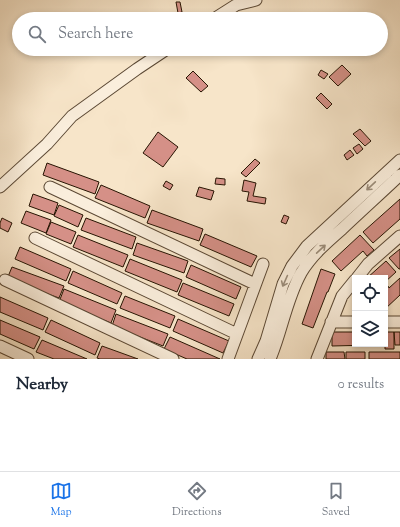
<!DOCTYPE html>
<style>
body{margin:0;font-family:"Sorts Mill Goudy",serif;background:#f2f2f3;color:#1f2937}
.controls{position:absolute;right:12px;bottom:12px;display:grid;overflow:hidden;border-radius:0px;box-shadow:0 2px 6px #0003}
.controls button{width:36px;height:36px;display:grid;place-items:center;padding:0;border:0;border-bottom:1px solid #e0e1e3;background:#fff;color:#1f2937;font:20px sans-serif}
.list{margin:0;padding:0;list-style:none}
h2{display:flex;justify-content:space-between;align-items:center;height:52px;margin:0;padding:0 16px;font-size:17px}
h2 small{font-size:13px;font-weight:400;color:#747a83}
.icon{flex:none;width:22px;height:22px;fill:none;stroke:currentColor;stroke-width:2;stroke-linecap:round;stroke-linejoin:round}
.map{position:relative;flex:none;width:400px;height:359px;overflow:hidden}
.search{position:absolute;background:#fff;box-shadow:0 2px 6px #0003;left:12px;right:12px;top:12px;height:44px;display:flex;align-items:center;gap:10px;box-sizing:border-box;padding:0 14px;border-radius:22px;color:#747a83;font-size:15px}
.sheet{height:112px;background:#fff}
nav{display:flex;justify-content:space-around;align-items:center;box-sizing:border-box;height:56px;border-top:1px solid #e0e1e3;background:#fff;font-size:11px;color:#747a83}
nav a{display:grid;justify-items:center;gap:2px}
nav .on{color:#1a73e8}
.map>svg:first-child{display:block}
.building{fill:#d59087;stroke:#271402}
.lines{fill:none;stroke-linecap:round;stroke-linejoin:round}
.minor-casing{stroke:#5b4834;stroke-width:13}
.minor{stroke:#faeedc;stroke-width:11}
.oneway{stroke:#9b8c7a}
</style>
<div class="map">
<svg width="400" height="359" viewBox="0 0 400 359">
<rect width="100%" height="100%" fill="#f7e5c9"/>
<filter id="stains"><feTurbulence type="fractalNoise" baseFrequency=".005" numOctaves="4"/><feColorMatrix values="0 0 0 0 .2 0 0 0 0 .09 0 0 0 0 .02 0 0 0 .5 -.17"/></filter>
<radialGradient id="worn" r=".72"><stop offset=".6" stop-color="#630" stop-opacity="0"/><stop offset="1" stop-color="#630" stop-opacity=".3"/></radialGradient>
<path class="building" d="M176,2H180L182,12L178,13Z
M342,65L351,74L338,86L329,77Z
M321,70L328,74L324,79L318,75Z
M193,71L208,86L201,92L186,78Z
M321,93L332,104L327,109L316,98Z
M360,129L371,141L365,146L353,134Z
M158,132L178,147L163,167L143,153Z
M359,144L363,149L357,154L353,148Z
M350,150L354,155L347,160L344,155Z
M255,159L260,163L246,177L241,173Z
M47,163L99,182L95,194L43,175Z
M216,178L225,179V185L215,184Z
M244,180L256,183L253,196L266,198L265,204L247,201L249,192L242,191Z
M166,181L173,185L170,190L163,186Z
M101,185L150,206L145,218L95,198Z
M199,187L214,191L211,200L196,196Z
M33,194L58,203L54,215L29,206Z
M400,199V219L373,243L363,232Z
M59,205L83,215L78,227L54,216Z
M152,210L203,229L199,241L147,223Z
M26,211L51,220L46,233L21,223Z
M284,215L289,217L286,224L281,222Z
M2,218L12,223L8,232L0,228V223Z
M86,218L136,237L132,249L81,230Z
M51,222L76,232L71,244L46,234Z
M205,234L257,256L251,267L200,245Z
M78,235L128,255L123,267L73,247Z
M360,235L374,250L367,256L363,251L341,271L332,261Z
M137,243L188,261L184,273L133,255Z
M20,247L71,269L66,281L15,259Z
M400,249V269H399L389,258Z
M130,259L182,280L177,292L125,271Z
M386,261L396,272L385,282V278H367Z
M191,265L241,287L236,299L186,277Z
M12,267L64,286L59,298L7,279Z
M321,269L335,274L328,292H327L313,328L302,324Z
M73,271L122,293L117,304L68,283Z
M400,278V295L385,309V289L388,286L389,288Z
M183,283L234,304L229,316L178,295Z
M64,289L116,310L111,323L59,302Z
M125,296L175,316L170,328L120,308Z
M0,297L48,318L43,330L0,312Z
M116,314L168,334L163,346L112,326Z
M178,319L229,341L223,353L173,331Z
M0,320L40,337L34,349L0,334Z
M51,320L100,343L95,355L45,332Z
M332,332H355V344L372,345L332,346Z
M385,332H394V349H385V345H375V344H385Z
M394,332H400V345H395Z
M170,337L220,359H187L164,349Z
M42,340L87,359H54L36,352Z
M102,346L138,359H100L97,358Z
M326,352H344L345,359H326Z
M346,352H365V359H346Z
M369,352H400V359H369Z"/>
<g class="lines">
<g class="minor-casing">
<path id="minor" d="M214,19L236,5L256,0
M0,187L47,144L72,116L137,69L167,49
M50,187L255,284
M35,238L237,334
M357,278L368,264L400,236
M5,280L173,359
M331,322H355
M385,322H400
M0,346L28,359
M228,359L263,264
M258,359L266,341L283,284L292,266L307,246L400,160
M270,359C282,331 286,300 301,273C311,256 327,242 342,229C361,211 381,193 400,175
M317,359L342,296L355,280"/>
</g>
<use href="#minor" class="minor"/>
</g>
<defs><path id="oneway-shaft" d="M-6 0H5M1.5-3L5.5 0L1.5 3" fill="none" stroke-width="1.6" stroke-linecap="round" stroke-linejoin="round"/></defs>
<g class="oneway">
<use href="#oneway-shaft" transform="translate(371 186) rotate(137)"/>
<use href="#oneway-shaft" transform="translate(321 249) rotate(-43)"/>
<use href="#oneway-shaft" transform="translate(285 281) rotate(114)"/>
</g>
<rect width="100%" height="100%" filter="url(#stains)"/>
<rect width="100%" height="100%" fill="url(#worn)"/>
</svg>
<div class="controls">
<button><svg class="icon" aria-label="locate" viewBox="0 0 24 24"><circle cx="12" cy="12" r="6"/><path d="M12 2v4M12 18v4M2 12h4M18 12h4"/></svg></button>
<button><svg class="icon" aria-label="layers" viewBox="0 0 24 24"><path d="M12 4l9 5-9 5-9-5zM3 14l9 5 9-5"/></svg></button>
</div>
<div class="search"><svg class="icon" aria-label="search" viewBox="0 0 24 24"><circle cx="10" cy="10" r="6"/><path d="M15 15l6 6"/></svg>Search here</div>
</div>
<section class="sheet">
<h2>Nearby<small>0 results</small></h2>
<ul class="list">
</ul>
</section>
<nav>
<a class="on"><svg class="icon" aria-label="map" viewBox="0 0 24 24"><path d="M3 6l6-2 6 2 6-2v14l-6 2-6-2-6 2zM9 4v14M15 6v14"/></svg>Map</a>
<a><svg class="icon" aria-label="directions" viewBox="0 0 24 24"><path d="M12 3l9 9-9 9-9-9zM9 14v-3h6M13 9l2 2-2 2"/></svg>Directions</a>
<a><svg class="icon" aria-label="saved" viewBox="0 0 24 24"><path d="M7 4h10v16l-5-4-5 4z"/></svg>Saved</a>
</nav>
